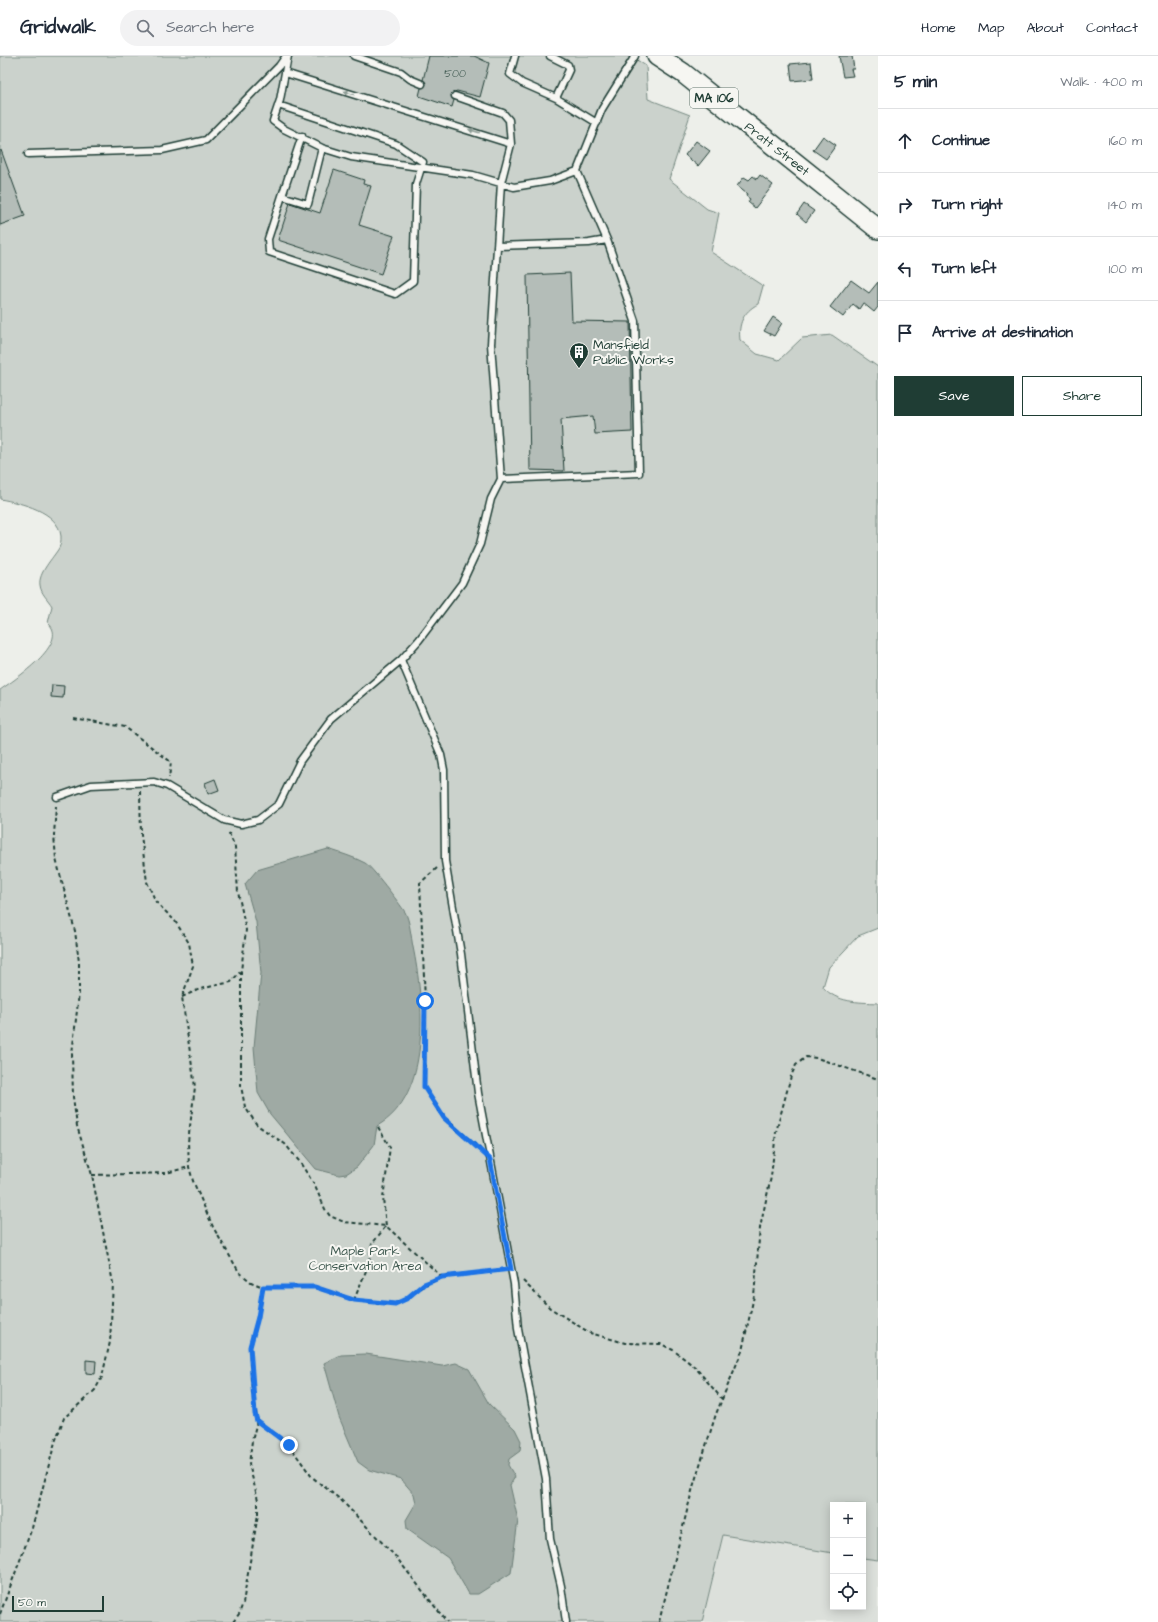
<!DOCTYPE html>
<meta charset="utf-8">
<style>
body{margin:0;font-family:"Architects Daughter",sans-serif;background:#f2f2f3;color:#1f2937}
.controls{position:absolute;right:12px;bottom:12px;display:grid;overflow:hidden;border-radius:0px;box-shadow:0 2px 10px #0003}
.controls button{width:36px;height:36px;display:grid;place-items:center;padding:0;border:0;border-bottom:1px solid #e0e1e3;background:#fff;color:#1f2937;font:20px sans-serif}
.scale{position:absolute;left:12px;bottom:10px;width:92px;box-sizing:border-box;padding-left:4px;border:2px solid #1f3d34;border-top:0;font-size:11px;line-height:14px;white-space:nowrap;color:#1f3d34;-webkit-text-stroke:3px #f6f6f2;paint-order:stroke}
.stop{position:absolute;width:12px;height:12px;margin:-9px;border:3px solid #1a73e8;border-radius:50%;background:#fff}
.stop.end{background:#1a73e8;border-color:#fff;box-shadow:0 1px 4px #0008}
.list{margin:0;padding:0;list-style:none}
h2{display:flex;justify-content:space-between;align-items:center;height:52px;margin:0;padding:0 16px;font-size:17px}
h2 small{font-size:13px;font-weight:400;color:#747a83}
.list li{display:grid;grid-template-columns:26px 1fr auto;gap:12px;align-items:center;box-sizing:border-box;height:64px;padding:0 16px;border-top:1px solid #e0e1e3}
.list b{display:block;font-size:15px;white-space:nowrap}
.list em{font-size:13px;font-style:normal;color:#747a83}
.actions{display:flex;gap:8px;padding:12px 16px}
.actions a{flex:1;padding:9px 0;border:1px solid #1f3d34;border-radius:0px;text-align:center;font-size:14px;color:#1f3d34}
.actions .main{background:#1f3d34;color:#fff}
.icon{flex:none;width:22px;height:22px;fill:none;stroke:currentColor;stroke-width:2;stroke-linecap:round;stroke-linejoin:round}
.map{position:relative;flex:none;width:878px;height:1566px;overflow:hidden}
header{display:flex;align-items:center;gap:24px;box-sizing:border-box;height:56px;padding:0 20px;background:#fff;border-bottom:1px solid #e0e1e3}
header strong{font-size:19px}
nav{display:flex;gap:22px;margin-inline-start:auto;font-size:14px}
.search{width:280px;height:36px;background:#f2f2f3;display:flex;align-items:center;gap:10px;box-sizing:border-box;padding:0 14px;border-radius:22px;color:#747a83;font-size:15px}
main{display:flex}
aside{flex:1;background:#fff}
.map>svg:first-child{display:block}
.built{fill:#dce0db}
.green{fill:#cbd2cc;stroke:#758880}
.water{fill:#9faaa4;stroke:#6c7e77}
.building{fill:#b4bdb8;stroke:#1f3d34}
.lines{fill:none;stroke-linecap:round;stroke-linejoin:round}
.lane-casing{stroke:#1f3d34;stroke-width:9}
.primary-casing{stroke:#1f3d34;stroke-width:22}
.path{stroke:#1f3d34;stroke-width:2;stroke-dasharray:4 3;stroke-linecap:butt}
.lane{stroke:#f6f6f2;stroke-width:6}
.primary{stroke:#f6f6f2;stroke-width:19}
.oneway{fill:#8a9a93}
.route{stroke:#1a73e8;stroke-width:5}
.labels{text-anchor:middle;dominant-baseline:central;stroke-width:4;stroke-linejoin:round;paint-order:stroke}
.number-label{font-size:11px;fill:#445d55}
.shield{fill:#f6f6f2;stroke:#60746d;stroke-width:1}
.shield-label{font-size:12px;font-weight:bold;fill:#1f3d34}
.street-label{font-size:13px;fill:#1f3d34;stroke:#f6f6f2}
.poi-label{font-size:13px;fill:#1f3d34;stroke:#f6f6f2;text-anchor:start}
.park-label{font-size:13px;fill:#415b52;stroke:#f6f6f2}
</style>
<header>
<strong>Gridwalk</strong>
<div class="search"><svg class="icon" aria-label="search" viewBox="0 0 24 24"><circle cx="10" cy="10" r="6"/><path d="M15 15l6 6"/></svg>Search here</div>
<nav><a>Home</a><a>Map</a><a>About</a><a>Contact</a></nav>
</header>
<main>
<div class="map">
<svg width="878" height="1566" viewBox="0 0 878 1566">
<rect width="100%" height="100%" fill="#edefea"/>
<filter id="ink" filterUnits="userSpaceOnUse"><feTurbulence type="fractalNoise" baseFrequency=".025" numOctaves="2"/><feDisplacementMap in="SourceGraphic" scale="8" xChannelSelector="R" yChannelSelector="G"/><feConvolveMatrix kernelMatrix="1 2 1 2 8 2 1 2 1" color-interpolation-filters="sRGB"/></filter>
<g filter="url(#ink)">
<path class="built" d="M723,1479L833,1497V1551H863V1502L878,1504V1566H702Z"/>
<path class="green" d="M0,0H631L646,10L648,43L690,59L669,123L707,153L719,157L711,196L763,230L758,248C743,256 738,268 740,284L757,298L779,304L802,282L832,279L878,311V872L858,880L829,911L823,931C837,947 858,946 878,947V1504L863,1502V1449H833V1497L723,1479L702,1566H0V634C14,624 71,587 48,567L52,550C48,543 41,538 40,529C38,517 53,502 59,492C61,488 61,485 61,480C58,455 21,447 0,443Z"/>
<path class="water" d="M328,793C340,797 354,801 365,807C371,810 400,848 405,856C410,865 411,881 413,891C424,944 432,1040 377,1070L374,1089L357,1111L346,1118L339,1119L316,1113L270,1058L258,1037L254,991L261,917L256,866L245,828L257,814Z
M366,1298L442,1310L456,1307L469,1313L489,1348L515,1373L521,1385L520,1395L509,1403L508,1409L515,1421L510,1429L518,1464L511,1517L478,1538H469L448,1502L407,1473L406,1464L416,1447L414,1438L401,1423L369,1414L358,1406L339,1361L324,1307L341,1299Z"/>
<path class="building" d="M429,0H474L489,7L480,41L457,35L454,36L451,39L454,44L452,51L419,40L421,32L426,29L423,24Z
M839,0H852L854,13H851L853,20L843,21Z
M811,6L813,23L792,25L790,8Z
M823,80L836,89L826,103L813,94Z
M696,85L710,95L698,110L685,99Z
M1,94L25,160L0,169V95Z
M334,114L364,124L363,128L371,130L359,169L394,180L381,218L278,184L290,147L320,157Z
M760,119L773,129L755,152L748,146L750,143L746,140L747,138L737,130L744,121L749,124L753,120L757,123Z
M804,148L814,155L806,166L797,158Z
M570,217L572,265L630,266L632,376L595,378L593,360L561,363L564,415L530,414L527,219Z
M851,224L869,237L878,226V251L874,256L863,247L859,253L853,248L843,261L830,251Z
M773,261L782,267L774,280L764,275Z
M52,629L64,630L63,642L51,641Z
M215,723L219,734L208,738L205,727Z
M86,1304L96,1305L95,1318L86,1317Z"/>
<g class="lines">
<g class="lane-casing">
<path id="lane" d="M288,0L280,44L273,65L284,73L322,92L351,101L473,119L514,131L550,125L577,115L602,53L635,0
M354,0L401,16L410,23L422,28
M515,0L510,18L522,27L556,42L597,67
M550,0L568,9L569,14L556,42
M285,17L511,88
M455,40L503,57L509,64L511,88L501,127L491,288L501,423L639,417L635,265L607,184L577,115
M278,49L396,88L423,106L416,128L413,225L395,238L269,196L268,183L282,140
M302,80L282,140L308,148L322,92
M28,98L162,94L206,84L279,10L286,0
M497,190L589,187L607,184
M401,604L441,699L444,714L445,805L461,898L478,1037L514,1228L518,1273L546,1423L550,1483L561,1530L566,1566
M57,741L91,729L154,726L167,730L224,764L241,768L258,764L279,748L300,705L331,663L401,604L419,584L462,527L480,488L491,443L501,423"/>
</g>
<g class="primary-casing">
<path id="primary" d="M657,0L683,17L878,173"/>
</g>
<path class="path" d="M73,662L125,671L171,706L169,722
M140,735L141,779L147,826L156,846L175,865L189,887L193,910L182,941L195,1031L188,1086L189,1111L193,1125L213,1171L239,1216L251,1226L263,1231
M437,812L420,827L425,945L424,1031L444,1062L480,1093
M241,915V1030L245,1051L257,1069L285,1088L299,1105L314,1128L325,1153L330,1160L344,1166L386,1170L372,1188L368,1210L354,1244
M182,941L200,933L231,926L241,915L246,874L238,836L235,791L228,775
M378,1071L390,1091L383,1142L386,1170L442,1221L504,1214
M92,1119L166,1117L189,1111
M442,1221L424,1229L406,1243L395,1248L354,1244L315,1231H263L258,1261L250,1291L252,1331L257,1365L289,1389L312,1421L341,1444L396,1501L447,1566
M523,1225L550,1252L590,1277L625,1287L661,1288L673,1294L695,1311L722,1343
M0,1558L32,1472L55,1386L64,1362L95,1334L102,1321L110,1286L113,1227L92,1119L77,1070L73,1041L72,998L79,937V906L75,875L56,803L54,779L56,750
M233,1566L239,1558L243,1547L258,1458V1444L249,1408L252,1385L257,1365
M659,1566L693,1431L716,1358L742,1295L754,1240L760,1172L771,1121L776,1076L791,1020L796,1009L806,1001L817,1002L878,1023"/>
<use href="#lane" class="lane"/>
<use href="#primary" class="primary"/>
</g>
<defs><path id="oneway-solid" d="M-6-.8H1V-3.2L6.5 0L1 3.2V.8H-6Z"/></defs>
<g class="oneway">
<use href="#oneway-solid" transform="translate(349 37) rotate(-163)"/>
<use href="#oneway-solid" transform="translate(474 75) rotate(-162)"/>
</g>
</g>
<g class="lines" filter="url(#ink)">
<path class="route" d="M289,1389L257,1365L255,1358L250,1291L258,1261L263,1231H315L354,1244L395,1248L406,1243L424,1228L442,1221L511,1213L490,1103L444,1062L424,1031L425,945"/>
</g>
<defs>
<g id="building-pin" transform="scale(1)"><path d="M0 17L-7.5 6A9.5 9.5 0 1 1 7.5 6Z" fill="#1f3d34" stroke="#f6f6f2"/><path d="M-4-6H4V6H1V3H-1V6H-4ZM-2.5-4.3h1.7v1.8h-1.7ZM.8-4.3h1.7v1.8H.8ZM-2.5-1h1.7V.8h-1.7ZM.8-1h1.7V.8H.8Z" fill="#fff"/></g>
</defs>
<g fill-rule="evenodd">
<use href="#building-pin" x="579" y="296"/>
</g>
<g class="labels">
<g class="number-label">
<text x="455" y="17">500</text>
</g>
<rect class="shield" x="690" y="32" width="48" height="20" rx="3"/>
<g class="shield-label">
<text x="714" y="42">MA 106</text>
</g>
<g class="street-label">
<text transform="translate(777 93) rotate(38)">Pratt Street</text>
</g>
<g class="poi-label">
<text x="593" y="289">Mansfield<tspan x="593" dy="15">Public Works</tspan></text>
</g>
<g class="park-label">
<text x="365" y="1195">Maple Park<tspan x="365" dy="15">Conservation Area</tspan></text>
</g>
</g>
</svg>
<div class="controls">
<button>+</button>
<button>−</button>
<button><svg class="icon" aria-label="locate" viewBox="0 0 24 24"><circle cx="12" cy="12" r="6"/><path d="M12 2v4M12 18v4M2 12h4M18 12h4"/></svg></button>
</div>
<div class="scale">50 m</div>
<div class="stop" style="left:425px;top:945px"></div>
<div class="stop end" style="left:289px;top:1389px"></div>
</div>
<aside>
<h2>5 min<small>Walk · 400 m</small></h2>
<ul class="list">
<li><svg class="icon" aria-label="ahead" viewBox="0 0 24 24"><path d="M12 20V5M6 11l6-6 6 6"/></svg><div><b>Continue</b></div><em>160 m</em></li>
<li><svg class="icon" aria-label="right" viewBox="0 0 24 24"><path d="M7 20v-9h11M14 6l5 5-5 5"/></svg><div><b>Turn right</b></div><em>140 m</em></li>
<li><svg class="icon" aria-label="left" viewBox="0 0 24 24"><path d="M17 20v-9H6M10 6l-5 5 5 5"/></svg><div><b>Turn left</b></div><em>100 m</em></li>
<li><svg class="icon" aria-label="arrive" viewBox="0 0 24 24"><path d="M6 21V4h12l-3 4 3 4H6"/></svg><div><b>Arrive at destination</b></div></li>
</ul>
<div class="actions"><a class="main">Save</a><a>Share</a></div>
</aside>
</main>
